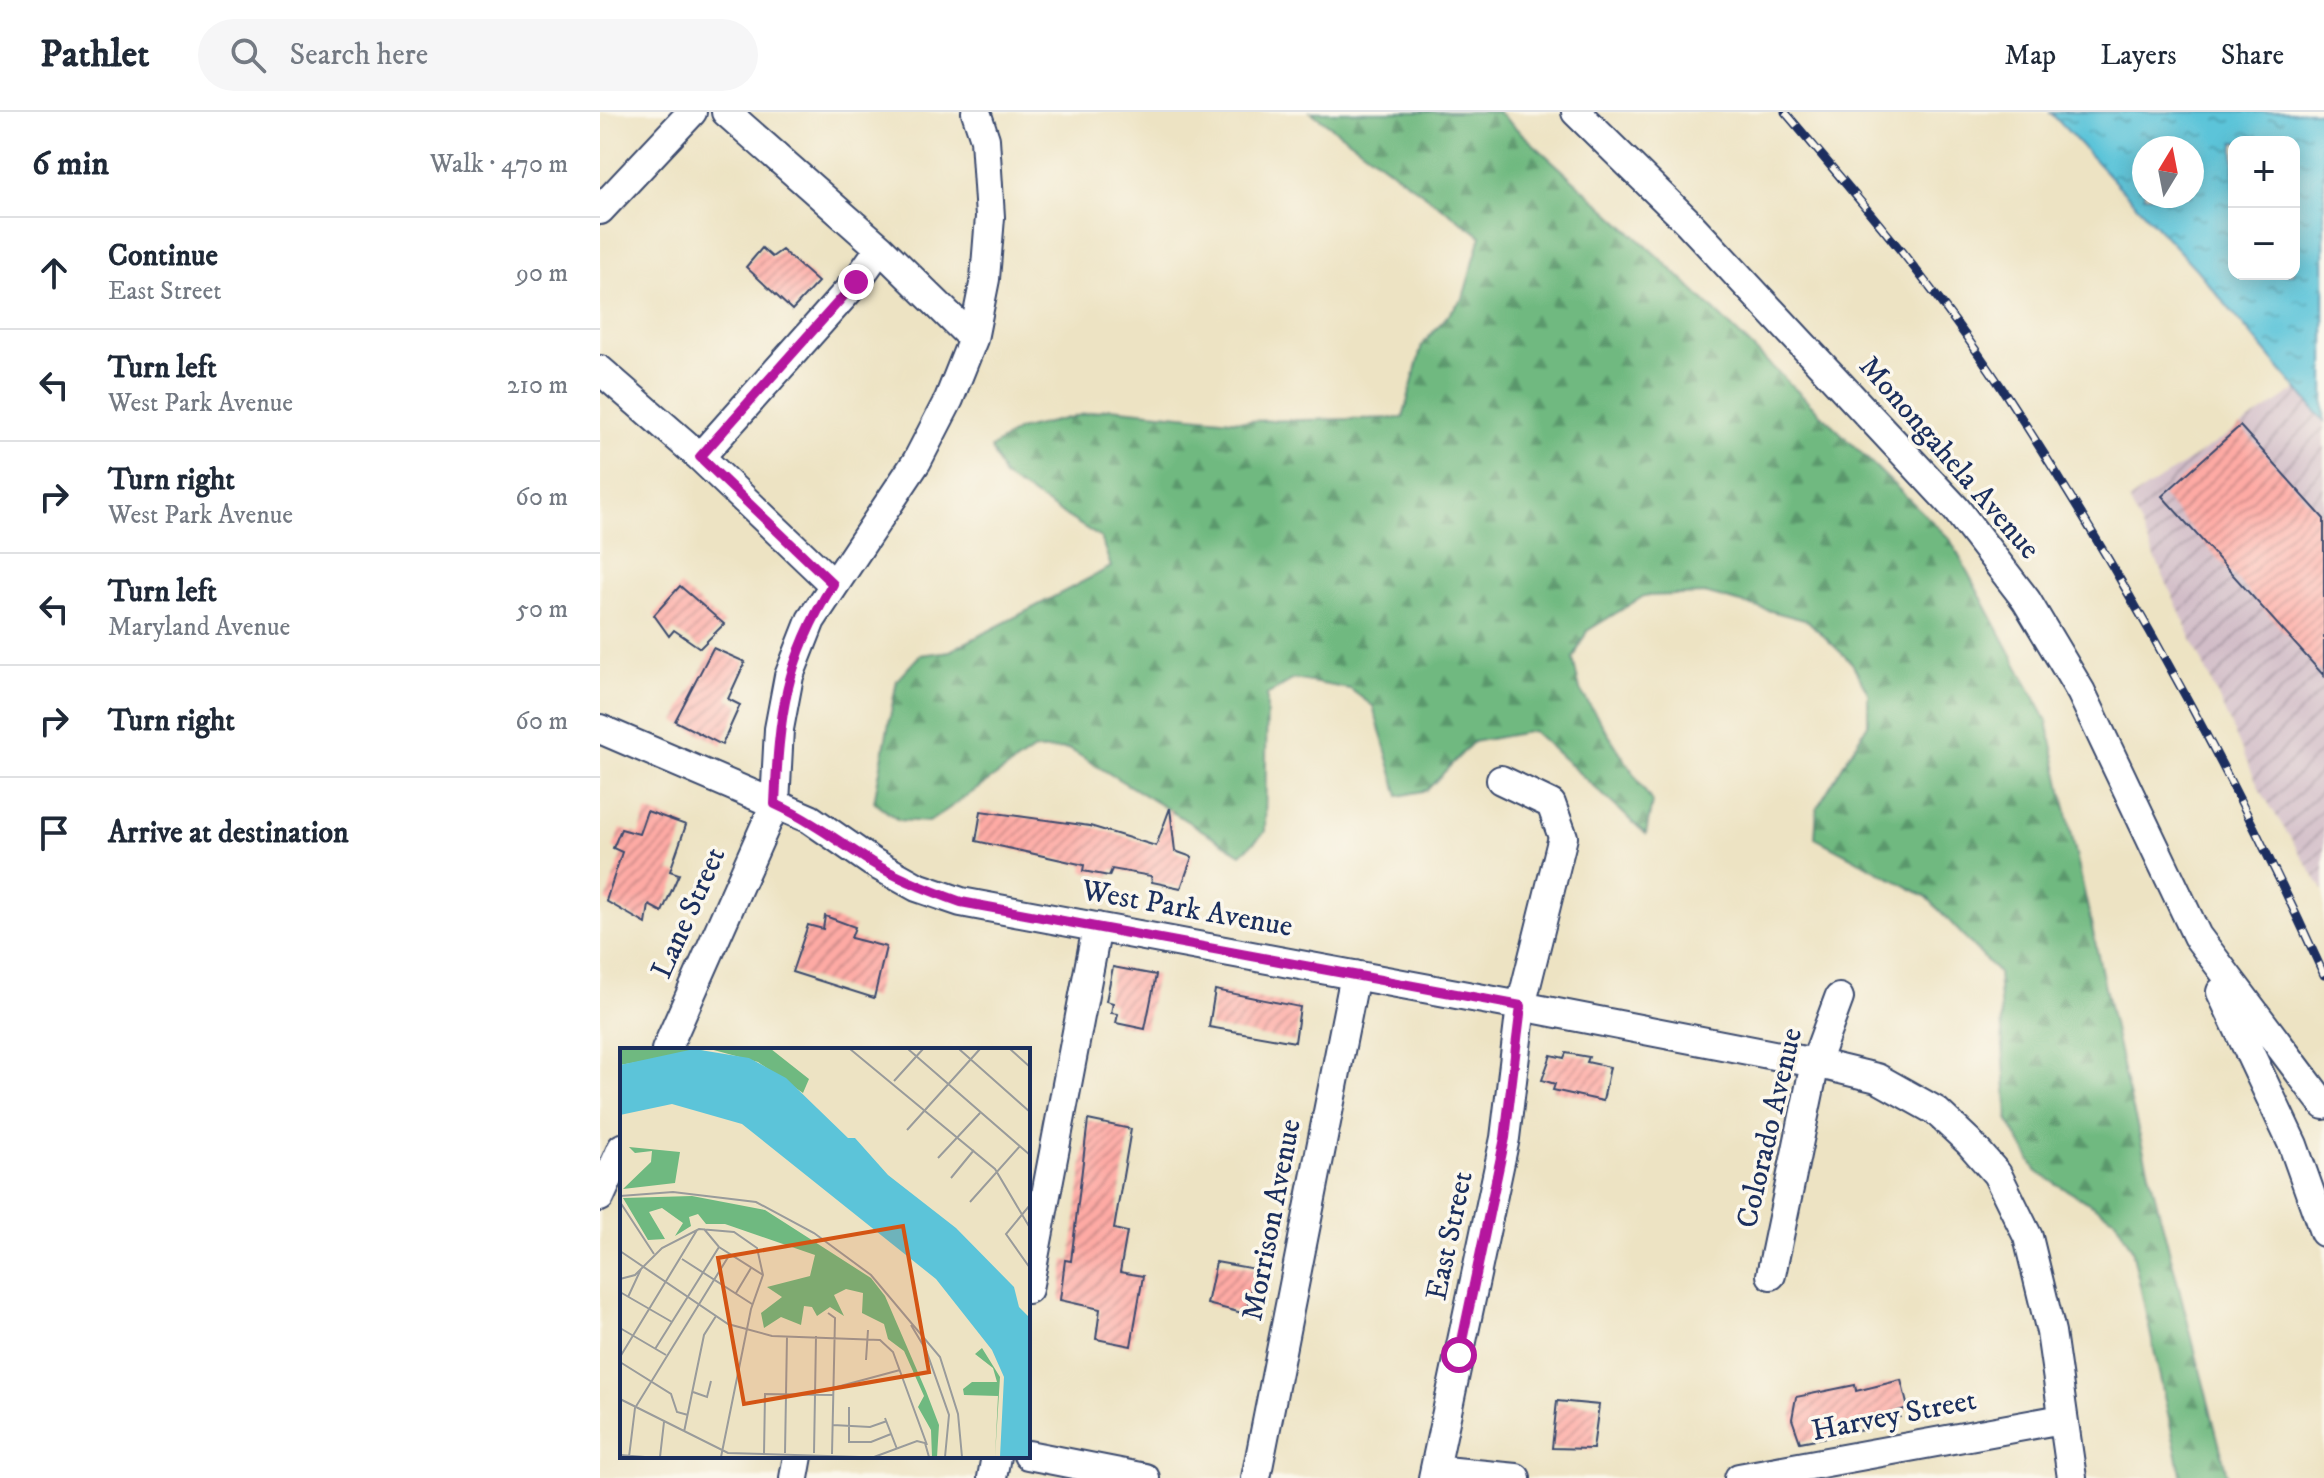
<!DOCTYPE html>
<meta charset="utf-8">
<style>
body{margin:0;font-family:"IM FELL DW Pica",serif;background:#f6f6f7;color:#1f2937}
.controls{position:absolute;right:24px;top:24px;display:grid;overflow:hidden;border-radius:16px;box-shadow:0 4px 20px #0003}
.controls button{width:72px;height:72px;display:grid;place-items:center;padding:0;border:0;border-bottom:2px solid #e0e1e3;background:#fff;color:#1f2937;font:40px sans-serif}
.compass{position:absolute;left:1532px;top:24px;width:72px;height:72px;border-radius:50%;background:#fff;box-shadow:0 4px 20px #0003;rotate:10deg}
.stop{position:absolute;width:24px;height:24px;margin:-18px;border:6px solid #b5179e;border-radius:50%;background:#fff}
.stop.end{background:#b5179e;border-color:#fff;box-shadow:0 2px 8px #0008}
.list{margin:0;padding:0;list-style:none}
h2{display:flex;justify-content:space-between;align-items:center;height:104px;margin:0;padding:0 32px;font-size:34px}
h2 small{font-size:26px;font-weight:400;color:#747a83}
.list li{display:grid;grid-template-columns:52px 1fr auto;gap:24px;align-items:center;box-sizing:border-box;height:112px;padding:0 32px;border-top:2px solid #e0e1e3}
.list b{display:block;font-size:30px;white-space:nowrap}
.list p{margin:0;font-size:26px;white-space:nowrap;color:#747a83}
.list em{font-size:26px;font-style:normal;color:#747a83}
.icon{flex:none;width:44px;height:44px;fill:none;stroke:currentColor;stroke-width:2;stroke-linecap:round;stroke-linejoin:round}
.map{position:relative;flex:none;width:1724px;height:1366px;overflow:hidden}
header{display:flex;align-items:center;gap:48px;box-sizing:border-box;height:112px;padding:0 40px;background:#fff;border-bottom:2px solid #e0e1e3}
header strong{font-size:38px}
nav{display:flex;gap:44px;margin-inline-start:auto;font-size:28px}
.search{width:560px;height:72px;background:#f6f6f7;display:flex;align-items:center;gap:20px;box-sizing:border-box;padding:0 28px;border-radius:44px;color:#747a83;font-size:30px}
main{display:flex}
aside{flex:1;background:#fff}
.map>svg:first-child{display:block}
.industrial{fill:url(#industrial-furrows)}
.forest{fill:url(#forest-firs);stroke:#45746f;stroke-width:2}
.water{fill:url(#water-ripples);stroke:#3c7a9c;stroke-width:2;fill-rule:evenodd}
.building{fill:url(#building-hatch)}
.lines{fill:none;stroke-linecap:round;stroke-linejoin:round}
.minor-casing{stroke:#3a4a6d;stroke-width:32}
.minor{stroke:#fff;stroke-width:28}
.rail-casing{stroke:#1b2f5e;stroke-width:9}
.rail{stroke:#fbf7ec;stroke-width:6;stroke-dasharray:18;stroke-linecap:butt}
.route{stroke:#b5179e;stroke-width:10}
.labels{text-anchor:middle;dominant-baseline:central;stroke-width:7;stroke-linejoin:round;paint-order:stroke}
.street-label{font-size:30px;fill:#1b2f5e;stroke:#fbf7ec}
.inset-road{fill:none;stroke:#999b9b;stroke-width:2}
.view{fill:#d45514;fill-opacity:0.15;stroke:#d45514;stroke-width:4}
.inset-edge{fill:none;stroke:#1b2f5e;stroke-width:4}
</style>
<header>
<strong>Pathlet</strong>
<div class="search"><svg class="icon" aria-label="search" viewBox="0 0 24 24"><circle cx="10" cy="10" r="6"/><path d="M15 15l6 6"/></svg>Search here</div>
<nav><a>Map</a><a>Layers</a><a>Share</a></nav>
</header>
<main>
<aside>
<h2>6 min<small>Walk · 470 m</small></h2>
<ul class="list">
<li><svg class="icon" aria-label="ahead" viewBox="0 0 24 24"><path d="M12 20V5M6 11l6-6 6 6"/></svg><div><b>Continue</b><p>East Street</p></div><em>90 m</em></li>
<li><svg class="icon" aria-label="left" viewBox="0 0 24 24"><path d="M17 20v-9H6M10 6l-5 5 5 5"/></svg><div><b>Turn left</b><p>West Park Avenue</p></div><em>210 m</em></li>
<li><svg class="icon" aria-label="right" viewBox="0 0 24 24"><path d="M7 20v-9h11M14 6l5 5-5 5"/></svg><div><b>Turn right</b><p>West Park Avenue</p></div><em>60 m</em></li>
<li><svg class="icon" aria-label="left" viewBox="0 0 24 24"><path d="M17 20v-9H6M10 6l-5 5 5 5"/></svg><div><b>Turn left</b><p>Maryland Avenue</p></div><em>50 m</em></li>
<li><svg class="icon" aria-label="right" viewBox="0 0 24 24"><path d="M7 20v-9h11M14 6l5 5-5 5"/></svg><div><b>Turn right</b></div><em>60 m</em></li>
<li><svg class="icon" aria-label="arrive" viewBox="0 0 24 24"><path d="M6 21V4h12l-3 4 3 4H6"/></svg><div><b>Arrive at destination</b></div></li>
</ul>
</aside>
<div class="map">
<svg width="1724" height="1366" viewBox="0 0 1724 1366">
<defs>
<pattern id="industrial-furrows" width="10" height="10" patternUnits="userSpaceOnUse" patternTransform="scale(2)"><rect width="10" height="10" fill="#d2bdc8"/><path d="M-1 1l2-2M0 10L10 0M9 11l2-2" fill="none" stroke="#aa9aa6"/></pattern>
<pattern id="forest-firs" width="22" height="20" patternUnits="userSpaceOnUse" patternTransform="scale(2)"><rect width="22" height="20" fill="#6fb980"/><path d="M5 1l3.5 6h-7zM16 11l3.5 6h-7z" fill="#5a976c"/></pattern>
<pattern id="water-ripples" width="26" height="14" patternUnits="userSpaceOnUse" patternTransform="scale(2)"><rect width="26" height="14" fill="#5cc4d9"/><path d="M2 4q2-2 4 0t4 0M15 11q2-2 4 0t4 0" fill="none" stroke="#4ba0b3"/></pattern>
<pattern id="building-hatch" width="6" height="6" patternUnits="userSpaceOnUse" patternTransform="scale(2)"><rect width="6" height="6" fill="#feaaa4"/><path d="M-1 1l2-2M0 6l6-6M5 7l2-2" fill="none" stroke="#cd8b89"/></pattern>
</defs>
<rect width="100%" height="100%" fill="#fbf7ec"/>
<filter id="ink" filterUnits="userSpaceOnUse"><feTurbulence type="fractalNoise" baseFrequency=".0125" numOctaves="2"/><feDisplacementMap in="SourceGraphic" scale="16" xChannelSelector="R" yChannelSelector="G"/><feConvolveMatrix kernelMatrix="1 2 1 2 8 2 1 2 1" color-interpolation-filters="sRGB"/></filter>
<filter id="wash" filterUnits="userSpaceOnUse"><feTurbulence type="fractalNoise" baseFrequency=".006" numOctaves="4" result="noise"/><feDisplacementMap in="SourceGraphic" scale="32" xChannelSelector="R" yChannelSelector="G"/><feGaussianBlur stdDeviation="1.8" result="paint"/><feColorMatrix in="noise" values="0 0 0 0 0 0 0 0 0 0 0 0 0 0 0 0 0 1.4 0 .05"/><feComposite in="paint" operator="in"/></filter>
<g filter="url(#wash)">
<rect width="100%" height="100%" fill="#ede3c3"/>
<path class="industrial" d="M1699,276L1724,309V779L1660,678L1529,388Z"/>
<path class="forest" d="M711,0H898L1063,149L1350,427L1447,609L1525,967L1628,1366H1582L1532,1137L1515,1107L1437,1060L1408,1008L1398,861L1327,785L1215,726L1217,696L1268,612V581L1252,551L1208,509L1108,482L1044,484L987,519L973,547L980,578L1052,690L1046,722L933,619L873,630L827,678L799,684L773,594L750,577L694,567L667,583L665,720L641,742L469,637L434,638L329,710L298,708L274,690L297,568L320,543L350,539L511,455L501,426L404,365L391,336L418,318L510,296L642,309L803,306L822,233L863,186L881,124Z"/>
<path class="water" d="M1450,0H1724V309L1596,157ZM1634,30H1694V162H1634ZM1544,36H1592V84H1544Z"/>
<g id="blocks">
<path class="building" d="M162,136L172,145L182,138L218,170L192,198L146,155Z
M1640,314L1724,407V564L1562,384Z
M80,474L124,512L100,536L74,518L69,524L54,503Z
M113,536L145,550L128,587L140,593L122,633L75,609Z
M570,696L575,739L592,745L581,776L552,770L551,764L512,757L509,764L483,759L484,753L376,729L381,699L490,714L556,734Z
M47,699L86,713L70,759L79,762L62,800L49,793L46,812L6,789L22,740L13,736L21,717L39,722Z
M225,804L255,815L251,826L286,835L274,886L192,860L208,813L223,817Z
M513,855L556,863L545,917L516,911L518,902L511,901L513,891L506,889Z
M615,878L700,895L695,930L609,915Z
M966,941L989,945L987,950L1010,955L1003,989L953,978L955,972L942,968L951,943L964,946Z
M488,1008L531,1017L514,1117L527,1120L520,1160L543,1164L531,1234L496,1227L500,1197L460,1188L465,1148L471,1149Z
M616,1150L655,1157L646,1202L607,1192Z
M1301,1268L1308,1296L1298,1299L1300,1305L1262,1312L1263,1318L1200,1330L1192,1307L1196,1285L1255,1273L1256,1279Z
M957,1289L999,1293L993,1337L952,1336Z"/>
</g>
</g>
<g filter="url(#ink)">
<use href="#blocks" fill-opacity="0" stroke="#3a4a6d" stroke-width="2"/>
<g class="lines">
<g class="minor-casing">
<path id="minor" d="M126,0L280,136L373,227
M976,0L1087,109L1356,397L1426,488L1481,580L1597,824L1724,993
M0,98L92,0
M0,258L100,345L233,472
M100,345L256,170L280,136
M0,617L210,707L272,750L317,775L361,790L921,894L1215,951L1277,966L1336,999L1369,1030L1397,1062L1428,1125L1451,1220L1472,1366
M1621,880L1693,1033L1724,1120
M66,938L175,692L179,617L189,564L211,508L317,349L349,287L373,227L385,167L390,105L385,27L376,0
M0,1085L22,1036
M1171,1163L1215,951L1239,886
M428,1177L497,815
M428,1343L545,1366
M835,1358L916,1366
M194,1366L198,1344
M392,1366L396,1344
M656,1366L755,863
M833,1366L905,1026L921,894L963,725L951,692L901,668
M1139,1366L1462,1307"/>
</g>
<use href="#minor" class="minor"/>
<g class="rail-casing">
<path id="rail" d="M1185,0C1260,88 1337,178 1401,275C1524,462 1632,660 1724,863"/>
</g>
<use href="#rail" class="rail"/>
</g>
</g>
<g class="lines" filter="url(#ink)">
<path class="route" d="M256,170L100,345L233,472C185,549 179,603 175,692C210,708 238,729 271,750C299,767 330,779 361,790L921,894L905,1026L859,1243"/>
</g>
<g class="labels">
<g class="street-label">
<text transform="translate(1349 346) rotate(49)">Monongahela Avenue</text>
<text transform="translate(587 797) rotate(10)">West Park Avenue</text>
<text transform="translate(89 801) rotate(-66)">Lane Street</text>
<text transform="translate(1170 1016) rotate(-77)">Colorado Avenue</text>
<text transform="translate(672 1108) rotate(-79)">Morrison Avenue</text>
<text transform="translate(850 1124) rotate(-78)">East Street</text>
<text transform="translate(1294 1304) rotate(-11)">Harvey Street</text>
</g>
</g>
<g transform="translate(20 936)">
<rect width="410" height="410" fill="#ede3c3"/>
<path d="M0,1H151L189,31L183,45L138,14L90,1L0,17ZM9,99L60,104L55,135L3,141L31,114L32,103L15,105ZM72,148L145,162L251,230L265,248L306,343L319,377L317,409H312L311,382L298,359L304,348L284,303L268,291L264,276L242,265L243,245L226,241L214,247L224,268L210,259L197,268L192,259L184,258L181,277L161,269L144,280L141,265L162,249L147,239L190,228L195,207L105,176H86L78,166L69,169L71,178L55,188L63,175L42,160L29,164L45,191L28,192L3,150ZM362,300L380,329L375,409L378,348L344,347L343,341L352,334H377L373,320L355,306Z" fill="#6fb980"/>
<path d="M74,1L129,10L166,30L228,90H235L268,127L336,180L394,239L399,259L410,270V409H380L384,329L372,302L316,231L122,76L52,56L0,67V17Z" fill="#5cc4d9"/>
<path class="inset-road" d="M230,1L375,121L410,180M288,1L410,107M339,1L410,64M390,1L410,19M274,33L303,1M287,82L360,1M318,110L360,65M331,130L354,102M0,148L53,144L136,154L194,185L251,227L320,309L338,366L342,409M0,154L34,206M350,154L400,98M410,157L386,186L410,220M84,181L99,199L143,227M0,203L108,276L152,288L260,292L273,304L307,397M62,211L132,256M0,231L15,227L42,200L79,181L114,184L137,200L143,227L131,261L101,409M0,244L52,274M116,245L131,220M8,249L21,221M208,265L215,270L212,406M291,277L306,302L329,367L325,409M0,280L46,307M35,301L99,199M0,309L77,182M246,312L248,282M0,314L51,346L57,364L68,367M213,340L280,322M73,344L87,349L91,333M0,351L108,405L240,409M229,359V394H251L271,386M265,370L277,401M213,377L250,379L267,373M64,384L84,287L96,268M165,405L167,288M194,405L196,288M144,406L145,346L213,347M0,407L25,409M9,409L15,360L110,206M40,409L44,374M254,409L297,393L305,395L309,409"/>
<path class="view" d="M283,178L309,324L124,356L98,210Z"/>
<rect width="410" height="410" class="inset-edge"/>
</g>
</svg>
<div class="controls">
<button>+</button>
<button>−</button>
</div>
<svg class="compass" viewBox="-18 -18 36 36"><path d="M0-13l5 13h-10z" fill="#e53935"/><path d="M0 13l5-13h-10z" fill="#747a83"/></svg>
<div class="stop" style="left:859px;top:1243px"></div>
<div class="stop end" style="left:256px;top:170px"></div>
</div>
</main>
